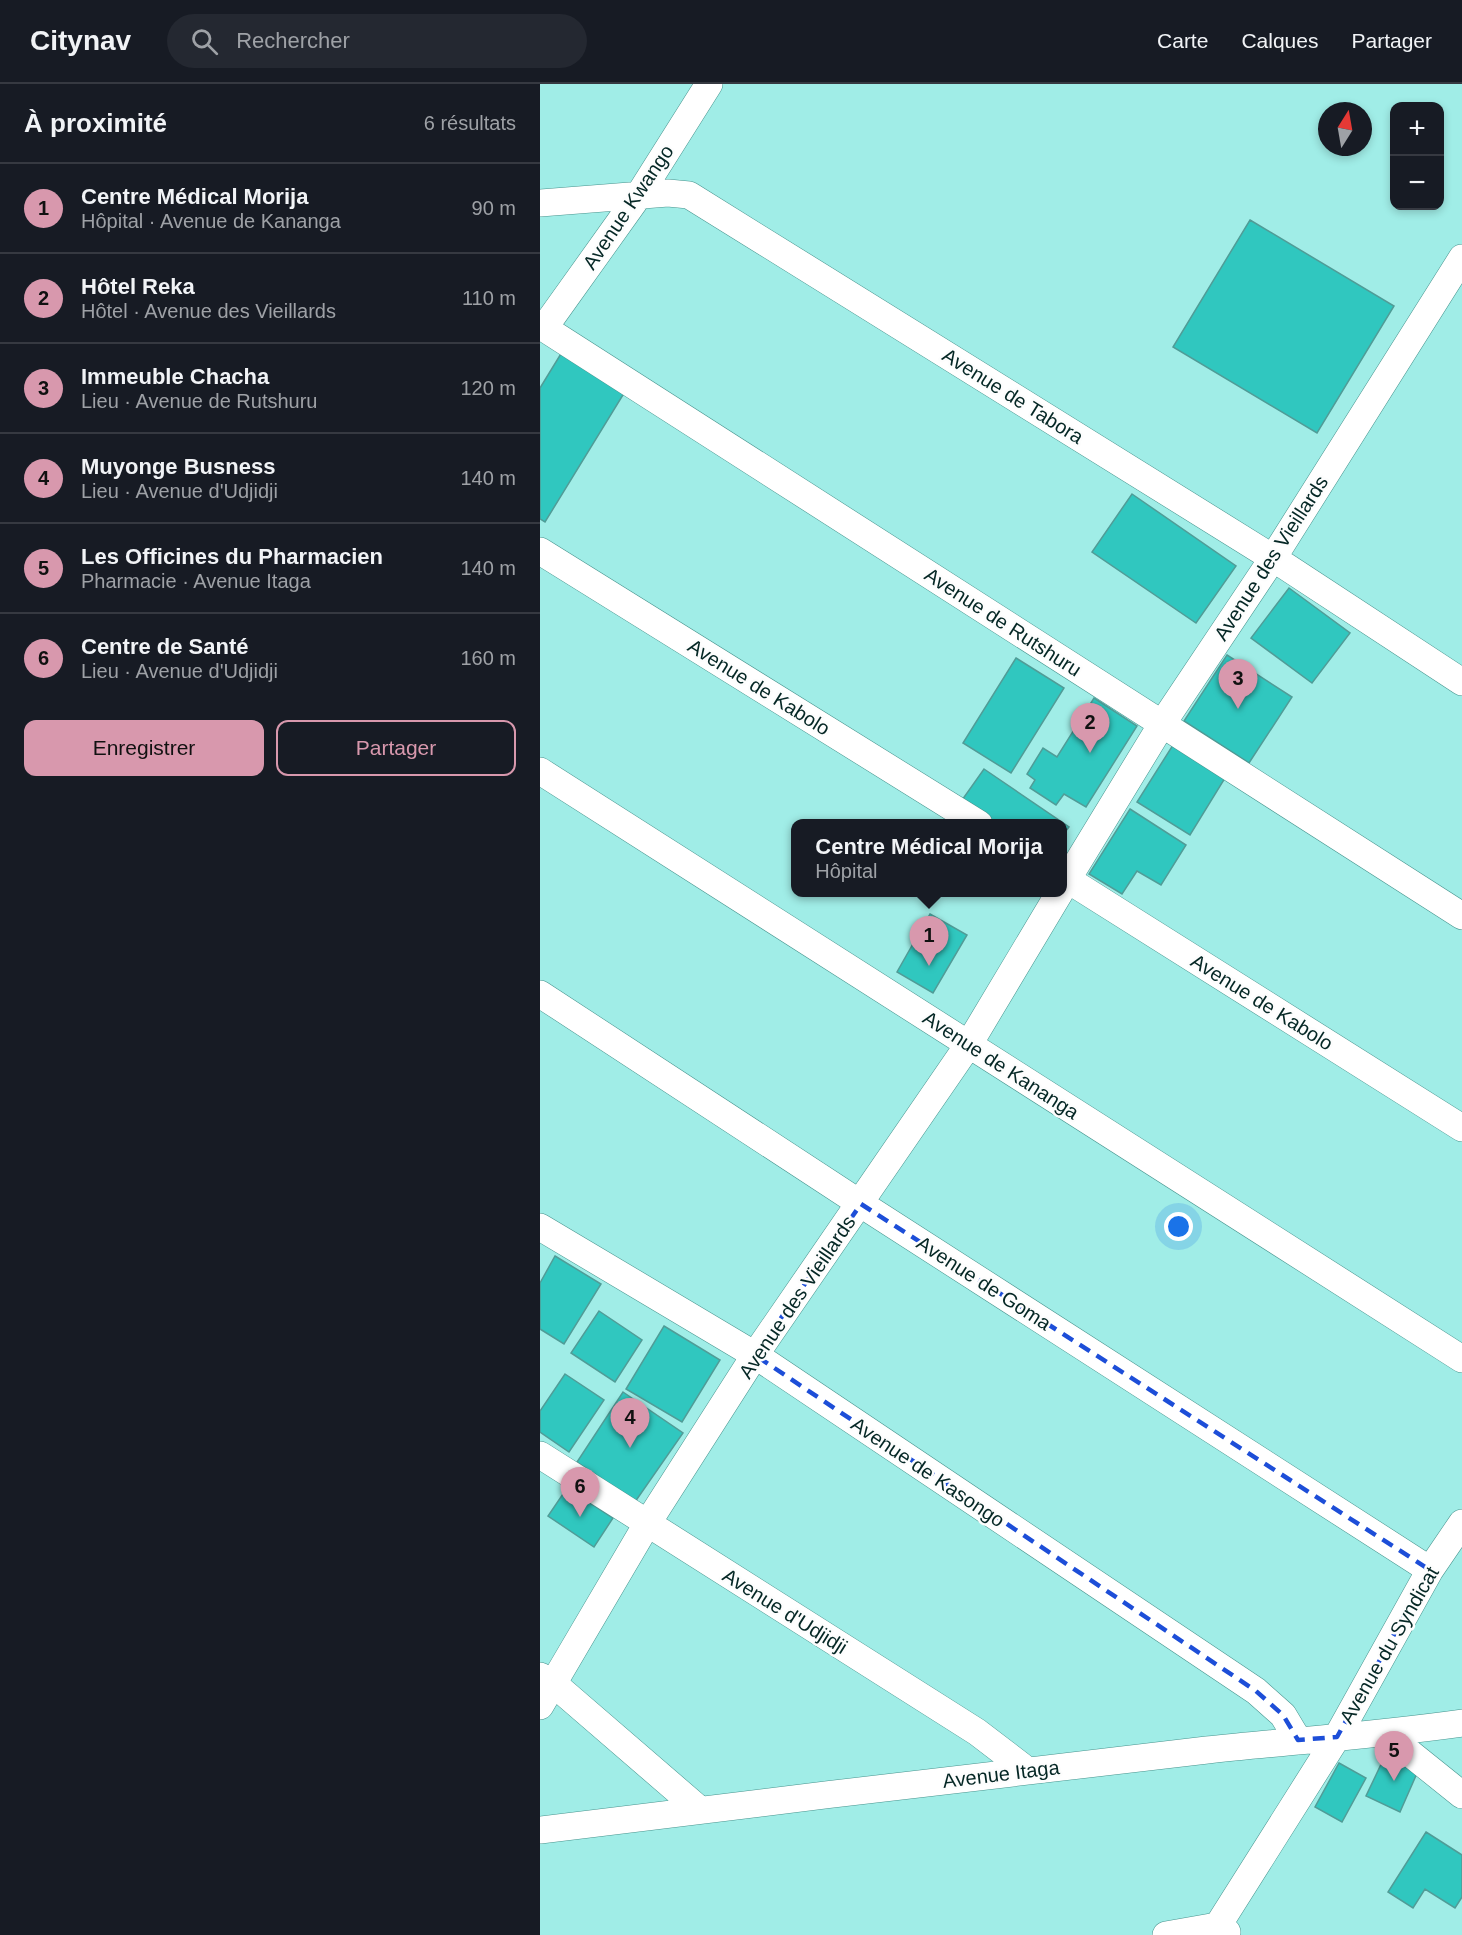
<!DOCTYPE html>
<html lang="fr">
<meta charset="utf-8">
<style>
body{margin:0;font-family:Arial,sans-serif;background:#242831;color:#f1f3f6}
.controls{position:absolute;right:18px;top:18px;display:grid;overflow:hidden;border-radius:12px;box-shadow:0 3px 9px #0003}
.controls button{width:54px;height:54px;display:grid;place-items:center;padding:0;border:0;border-bottom:2px solid #363941;background:#171b24;color:#f1f3f6;font:30px sans-serif}
.compass{position:absolute;left:778px;top:18px;width:54px;height:54px;border-radius:50%;background:#171b24;box-shadow:0 3px 9px #0003;rotate:11deg}
.you{position:absolute;left:639px;top:1143px;width:21px;height:21px;margin:-15px;border:4px solid #fff;border-radius:50%;background:#1a73e8;box-shadow:0 0 0 9px #1a73e833}
.badge{display:grid;place-items:center;width:39px;height:39px;border-radius:50%;background:#d898ad;color:#111;font-size:20px;font-weight:700}
.pin{position:absolute;translate:-50% -50px;filter:drop-shadow(0 2px 3px #0008)}
.pin::after{content:'';position:absolute;top:32px;width:21px;height:18px;background:inherit;clip-path:polygon(0 0,100% 0,50% 100%)}
.popup{position:absolute;left:251px;top:735px;width:276px;height:78px;box-sizing:border-box;display:grid;place-content:center;border-radius:12px;background:#171b24;filter:drop-shadow(0 2px 4px #0005);font-size:20px;white-space:nowrap;color:#9ea1a6}
.popup b{font-size:22px;color:#f1f3f6}
.popup::after{content:'';position:absolute;left:50%;top:100%;margin-left:-12px;border:12px solid transparent;border-top-color:#171b24}
.list{margin:0;padding:0;list-style:none}
h2{display:flex;justify-content:space-between;align-items:center;height:78px;margin:0;padding:0 24px;font-size:26px}
h2 small{font-size:20px;font-weight:400;color:#9ea1a6}
.list li{display:grid;grid-template-columns:39px 1fr auto;gap:18px;align-items:center;box-sizing:border-box;height:90px;padding:0 24px;border-top:2px solid #363941}
.list b{display:block;font-size:22px;white-space:nowrap}
.list p{margin:0;font-size:20px;white-space:nowrap;color:#9ea1a6}
.list em{font-size:20px;font-style:normal;color:#9ea1a6}
.actions{display:flex;gap:12px;padding:18px 24px}
.actions a{flex:1;padding:14px 0;border:2px solid #d898ad;border-radius:12px;text-align:center;font-size:21px;color:#d898ad}
.actions .main{background:#d898ad;color:#111}
.icon{flex:none;width:33px;height:33px;fill:none;stroke:currentColor;stroke-width:2;stroke-linecap:round;stroke-linejoin:round}
.map{position:relative;flex:none;width:922px;height:1851px;overflow:hidden}
header{display:flex;align-items:center;gap:36px;box-sizing:border-box;height:84px;padding:0 30px;background:#171b24;border-bottom:2px solid #363941}
header strong{font-size:28px}
nav{display:flex;gap:33px;margin-inline-start:auto;font-size:21px}
.search{width:420px;height:54px;background:#242831;display:flex;align-items:center;gap:15px;box-sizing:border-box;padding:0 21px;border-radius:33px;color:#9ea1a6;font-size:22px}
main{display:flex}
aside{flex:1;background:#171b24}
.map>svg:first-child{display:block}
.building{fill:#30c7bf;stroke:#509c97;stroke-width:1.5}
.lines{fill:none;stroke-linecap:round;stroke-linejoin:round}
.minor-casing{stroke:#47948e;stroke-width:28}
.minor{stroke:#fff;stroke-width:27}
.marked{fill:none;stroke:#1d4ed8;stroke-width:4.5;stroke-dasharray:12 8;stroke-linejoin:round}
.labels{text-anchor:middle;dominant-baseline:central;stroke-width:5;stroke-linejoin:round;paint-order:stroke}
.street-label{font-size:20px;fill:#052725;stroke:#fdfdfd}
</style>
<header>
<strong>Citynav</strong>
<div class="search"><svg class="icon" aria-label="search" viewBox="0 0 24 24"><circle cx="10" cy="10" r="6"/><path d="M15 15l6 6"/></svg>Rechercher</div>
<nav><a>Carte</a><a>Calques</a><a>Partager</a></nav>
</header>
<main>
<aside>
<h2>À proximité<small>6 résultats</small></h2>
<ul class="list">
<li><span class="badge">1</span><div><b>Centre Médical Morija</b><p>Hôpital · Avenue de Kananga</p></div><em>90 m</em></li>
<li><span class="badge">2</span><div><b>Hôtel Reka</b><p>Hôtel · Avenue des Vieillards</p></div><em>110 m</em></li>
<li><span class="badge">3</span><div><b>Immeuble Chacha</b><p>Lieu · Avenue de Rutshuru</p></div><em>120 m</em></li>
<li><span class="badge">4</span><div><b>Muyonge Busness</b><p>Lieu · Avenue d'Udjidji</p></div><em>140 m</em></li>
<li><span class="badge">5</span><div><b>Les Officines du Pharmacien</b><p>Pharmacie · Avenue Itaga</p></div><em>140 m</em></li>
<li><span class="badge">6</span><div><b>Centre de Santé</b><p>Lieu · Avenue d'Udjidji</p></div><em>160 m</em></li>
</ul>
<div class="actions"><a class="main">Enregistrer</a><a>Partager</a></div>
</aside>
<div class="map">
<svg width="922" height="1851" viewBox="0 0 922 1851">
<rect width="100%" height="100%" fill="#a0ede7"/>
<path class="building" d="M710,136L854,222L777,349L633,263Z
M22,268L86,306L5,438L0,435V304Z
M592,410L696,482L656,539L552,468Z
M749,504L810,549L772,599L711,554Z
M687,571L752,613L709,679L644,637Z
M476,574L524,604L471,689L423,659Z
M554,614L597,642L546,723L524,710L516,721L490,704L495,696L487,690L503,664L517,673Z
M633,661L685,694L650,751L597,718Z
M444,685L529,743L522,752V740H456L422,716Z
M590,725L646,761L621,801L597,787L582,810L549,790Z
M390,830L427,851L393,909L357,888Z
M15,1172L61,1200L24,1260L0,1245V1199Z
M59,1227L102,1256L75,1298L31,1269Z
M124,1242L180,1276L142,1338L86,1305Z
M25,1290L64,1316L29,1368L0,1348V1327Z
M83,1308L143,1349L95,1418L37,1378Z
M27,1404L73,1434L54,1463L8,1432Z
M845,1672L878,1687L860,1728L826,1712Z
M799,1679L826,1694L802,1738L775,1723Z
M886,1748L922,1771V1813L915,1824L885,1805L873,1824L848,1808Z"/>
<g class="lines">
<g class="minor-casing">
<path id="minor" d="M169,0L99,111L4,244L922,832
M0,119L128,109L149,111L733,474L922,598
M0,467L439,740
M0,687L922,1275
M522,792L922,1044
M522,804L622,640L733,474L922,174
M0,910L321,1120L890,1486
M0,1143L215,1271L716,1607L743,1631L758,1656
M0,1371L437,1648L488,1687
M0,1592L14,1600L160,1726
M0,1622L107,1440L215,1271L429,960L520,808
M846,1650L922,1711
M0,1746C222,1718 445,1692 667,1666C752,1657 837,1651 922,1639
M626,1851L677,1842L687,1848
M672,1851L797,1653L890,1486L922,1439"/>
</g>
<use href="#minor" class="minor"/>
</g>
<path class="marked" d="M321,1120L890,1486L797,1653L758,1656L743,1631L716,1607L215,1271Z"/>
<g class="labels">
<g class="street-label">
<text transform="translate(88 123) rotate(-56)">Avenue Kwango</text>
<text transform="translate(473 312) rotate(32)">Avenue de Tabora</text>
<text transform="translate(731 474) rotate(-57)">Avenue des Vieillards</text>
<text transform="translate(463 538) rotate(33)">Avenue de Rutshuru</text>
<text transform="translate(219 603) rotate(32)">Avenue de Kabolo</text>
<text transform="translate(722 918) rotate(32)">Avenue de Kabolo</text>
<text transform="translate(461 981) rotate(33)">Avenue de Kananga</text>
<text transform="translate(444 1199) rotate(33)">Avenue de Goma</text>
<text transform="translate(257 1213) rotate(-56)">Avenue des Vieillards</text>
<text transform="translate(388 1388) rotate(34)">Avenue de Kasongo</text>
<text transform="translate(245 1527) rotate(32)">Avenue d'Udjidji</text>
<text transform="translate(849 1561) rotate(-60)">Avenue du Syndicat</text>
<text transform="translate(461 1690) rotate(-7)">Avenue Itaga</text>
</g>
</g>
</svg>
<div class="controls">
<button>+</button>
<button>−</button>
</div>
<svg class="compass" viewBox="-18 -18 36 36"><path d="M0-13l5 13h-10z" fill="#e53935"/><path d="M0 13l5-13h-10z" fill="#9ea1a6"/></svg>
<div class="you"></div>
<div class="pin badge" style="left:389px;top:882px">1</div>
<div class="popup"><b>Centre Médical Morija</b>Hôpital</div>
<div class="pin badge" style="left:550px;top:669px">2</div>
<div class="pin badge" style="left:698px;top:625px">3</div>
<div class="pin badge" style="left:90px;top:1364px">4</div>
<div class="pin badge" style="left:854px;top:1697px">5</div>
<div class="pin badge" style="left:40px;top:1433px">6</div>
</div>
</main>
